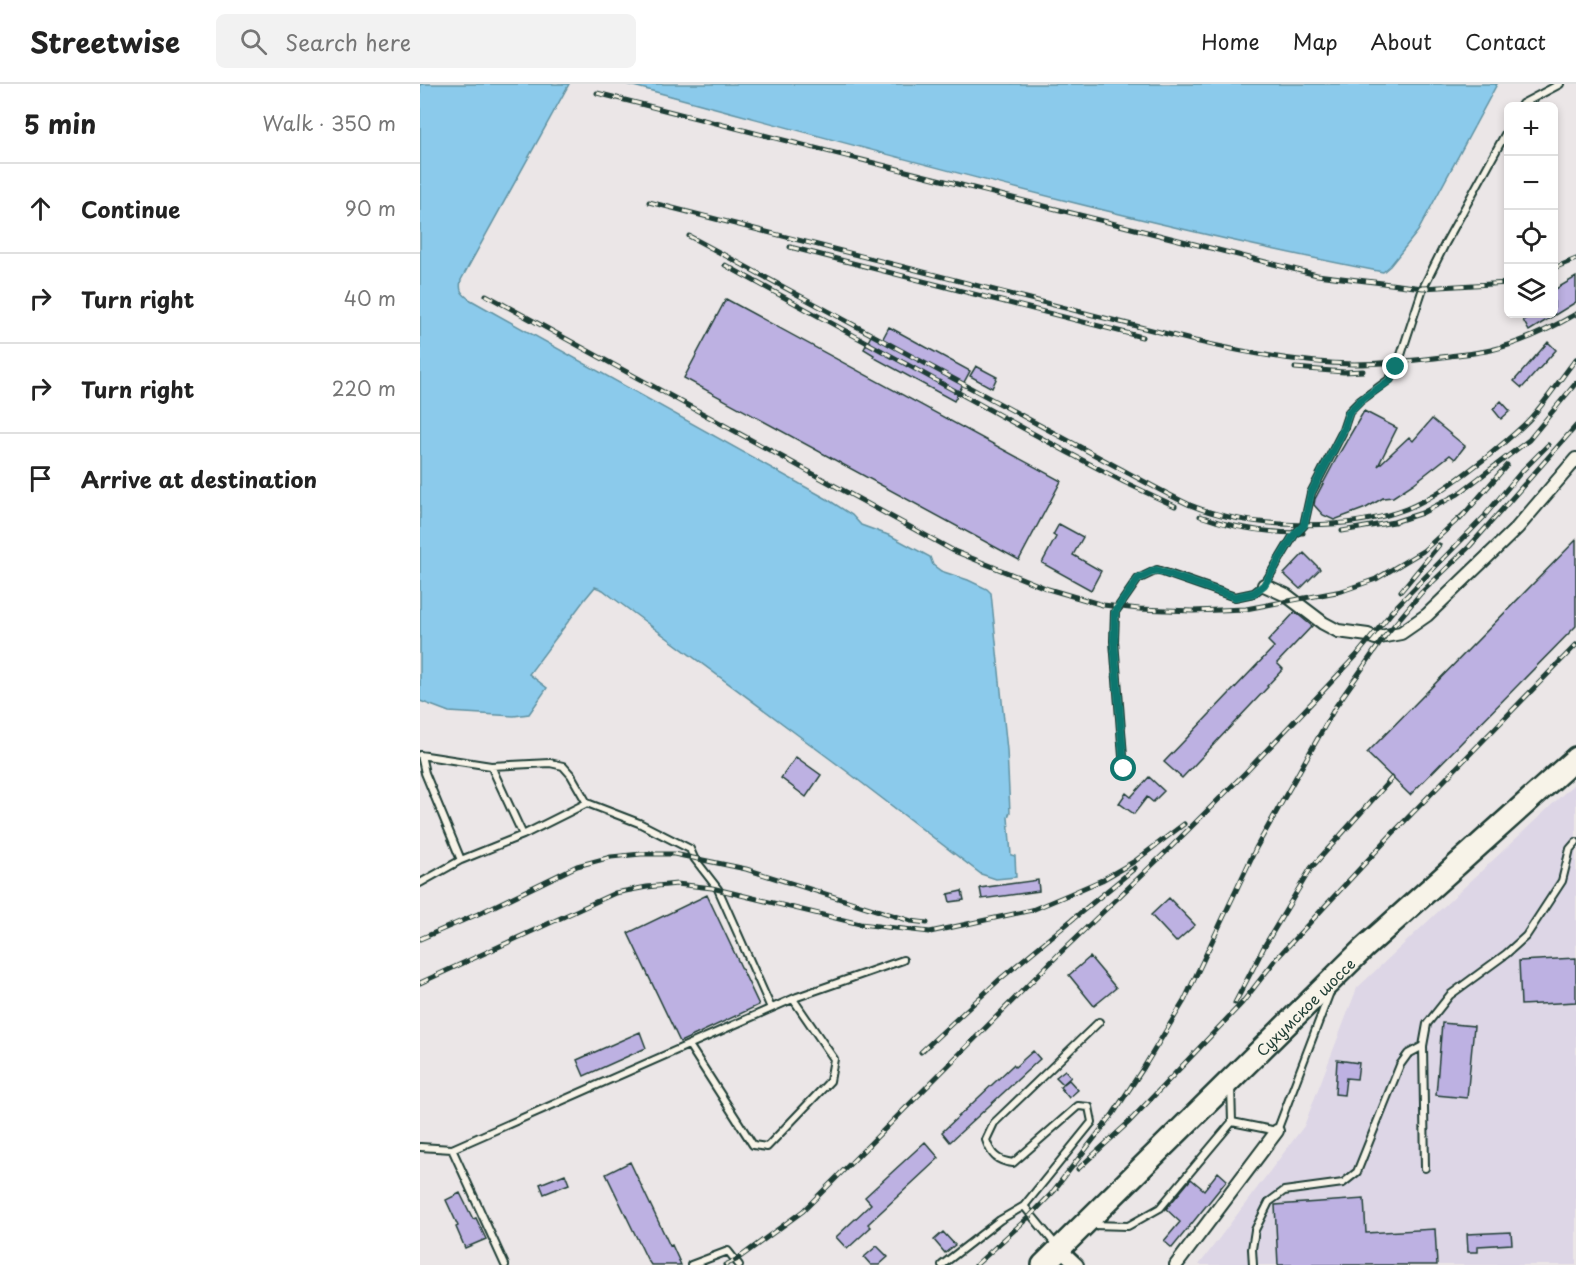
<!DOCTYPE html>
<meta charset="utf-8">
<style>
body{margin:0;font-family:"Playpen Sans",sans-serif;background:#f2f2f2;color:#222}
.controls{position:absolute;right:18px;top:18px;display:grid;overflow:hidden;border-radius:9px;box-shadow:0 3px 9px #0003}
.controls button{width:54px;height:54px;display:grid;place-items:center;padding:0;border:0;border-bottom:2px solid #e0e0e0;background:#fff;color:#222;font:30px sans-serif}
.stop{position:absolute;width:18px;height:18px;margin:-14px;border:4px solid #0f766e;border-radius:50%;background:#fff}
.stop.end{background:#0f766e;border-color:#fff;box-shadow:0 2px 6px #0008}
.list{margin:0;padding:0;list-style:none}
h2{display:flex;justify-content:space-between;align-items:center;height:78px;margin:0;padding:0 24px;font-size:26px}
h2 small{font-size:20px;font-weight:400;color:#767676}
.list li{display:grid;grid-template-columns:39px 1fr auto;gap:18px;align-items:center;box-sizing:border-box;height:90px;padding:0 24px;border-top:2px solid #e0e0e0}
.list b{display:block;font-size:22px;white-space:nowrap}
.list em{font-size:20px;font-style:normal;color:#767676}
.icon{flex:none;width:33px;height:33px;fill:none;stroke:currentColor;stroke-width:2;stroke-linecap:round;stroke-linejoin:round}
.map{position:relative;flex:none;width:1156px;height:1181px;overflow:hidden}
header{display:flex;align-items:center;gap:36px;box-sizing:border-box;height:84px;padding:0 30px;background:#fff;border-bottom:2px solid #e0e0e0}
header strong{font-size:28px}
nav{display:flex;gap:33px;margin-inline-start:auto;font-size:21px}
.search{width:420px;height:54px;background:#f2f2f2;display:flex;align-items:center;gap:15px;box-sizing:border-box;padding:0 21px;border-radius:9px;color:#767676;font-size:22px}
main{display:flex}
aside{flex:1;background:#fff}
.map>svg:first-child{display:block}
.built{fill:#ddd6e6}
.water{fill:#8bcaeb;stroke:#6092a2;stroke-width:1.5}
.building{fill:#bdb1e2;stroke:#1f3d34;stroke-width:1.5}
.lines{fill:none;stroke-linecap:round;stroke-linejoin:round}
.service-casing{stroke:#1f3d34;stroke-width:10}
.minor-casing{stroke:#1f3d34;stroke-width:16}
.trunk-casing{stroke:#1f3d34;stroke-width:26}
.service{stroke:#f7f3e8;stroke-width:6}
.minor{stroke:#f7f3e8;stroke-width:12}
.trunk{stroke:#f7f3e8;stroke-width:21}
.rail-casing{stroke:#1f3d34;stroke-width:5}
.rail{stroke:#f7f3e8;stroke-width:3;stroke-dasharray:9;stroke-linecap:butt}
.route{stroke:#0f766e;stroke-width:8}
.labels{text-anchor:middle;dominant-baseline:central;stroke-width:4.5;stroke-linejoin:round;paint-order:stroke}
.street-label{font-size:15px;fill:#1f3d34;stroke:#f7f3e8}
</style>
<header>
<strong>Streetwise</strong>
<div class="search"><svg class="icon" aria-label="search" viewBox="0 0 24 24"><circle cx="10" cy="10" r="6"/><path d="M15 15l6 6"/></svg>Search here</div>
<nav><a>Home</a><a>Map</a><a>About</a><a>Contact</a></nav>
</header>
<main>
<aside>
<h2>5 min<small>Walk · 350 m</small></h2>
<ul class="list">
<li><svg class="icon" aria-label="ahead" viewBox="0 0 24 24"><path d="M12 20V5M6 11l6-6 6 6"/></svg><div><b>Continue</b></div><em>90 m</em></li>
<li><svg class="icon" aria-label="right" viewBox="0 0 24 24"><path d="M7 20v-9h11M14 6l5 5-5 5"/></svg><div><b>Turn right</b></div><em>40 m</em></li>
<li><svg class="icon" aria-label="right" viewBox="0 0 24 24"><path d="M7 20v-9h11M14 6l5 5-5 5"/></svg><div><b>Turn right</b></div><em>220 m</em></li>
<li><svg class="icon" aria-label="arrive" viewBox="0 0 24 24"><path d="M6 21V4h12l-3 4 3 4H6"/></svg><div><b>Arrive at destination</b></div></li>
</ul>
</aside>
<div class="map">
<svg width="1156" height="1181" viewBox="0 0 1156 1181">
<rect width="100%" height="100%" fill="#ebe6e7"/>
<filter id="ink" filterUnits="userSpaceOnUse"><feTurbulence type="fractalNoise" baseFrequency=".0167" numOctaves="2"/><feDisplacementMap in="SourceGraphic" scale="12" xChannelSelector="R" yChannelSelector="G"/><feConvolveMatrix kernelMatrix="1 2 1 2 8 2 1 2 1" color-interpolation-filters="sRGB"/></filter>
<g filter="url(#ink)">
<path class="built" d="M1156,698V1181H779L884,1042L937,904Z"/>
<path class="water" d="M0,0H149L41,196C39,206 41,209 49,215L407,415L432,431L441,441L471,452L510,473L513,481L521,487L548,496L567,505L571,509L587,666L590,728L588,733L591,771L595,772L596,793L576,795L561,790L425,686L192,513L183,506L175,503L165,515L109,590L127,604L109,630L94,632L29,628L0,617Z
M206,0H1077L998,147L970,182L963,188C708,139 457,67 206,0Z"/>
<path class="building" d="M1156,193V218L1109,247L1103,236L1115,230H1134V206Z
M306,215L641,397L599,476L264,294Z
M469,243L550,287L534,317L453,273L454,271L444,265L452,250L462,256Z
M1128,258L1136,266L1102,304L1094,297Z
M556,282L577,293L572,304L550,292Z
M1081,317L1090,327L1081,335L1073,325Z
M944,327L977,344L958,382L989,353L993,357L1012,335L1045,362L1035,375L1030,371L993,400L973,413L963,414L946,424L914,436L903,431L894,421L895,415L916,375Z
M639,440L663,453L653,471L681,487L671,506L622,479L636,453L633,451Z
M1156,456V542L990,711L947,669Z
M884,469L900,485L880,505L864,490Z
M875,528L892,542L857,579L863,585L847,602L848,603L762,694L744,678L854,563L848,557Z
M376,673L401,691L386,713L361,694Z
M729,693L744,707L733,718L727,713L714,730L699,719L706,709L711,713Z
M618,796L619,807L562,815L560,804Z
M542,807L544,816L530,818L528,810Z
M287,811L339,921L260,958L208,849Z
M749,814L775,841L756,858L731,831Z
M670,873L696,904L674,922L649,891Z
M1156,874V918L1101,921L1099,877Z
M1022,939L1054,942L1047,1014L1016,1011Z
M220,948L226,964L164,992L157,976Z
M613,967L620,975L530,1058L522,1048L593,981L595,983Z
M917,976L939,979L937,995L926,994L924,1011L915,1010Z
M645,986L651,993L643,1000L636,993Z
M649,996L658,1006L649,1014L640,1003Z
M505,1058L519,1074L448,1140L451,1143L427,1165L416,1153L451,1120L445,1113Z
M210,1078L250,1162L252,1161L261,1181H231L227,1175L186,1090Z
M798,1088L807,1096L752,1164L744,1157L760,1138L746,1125L771,1095L784,1106Z
M145,1090L149,1100L124,1110L120,1100Z
M40,1109L53,1135L56,1134L66,1155L45,1164L36,1143L38,1142L26,1116Z
M944,1115L946,1149L1015,1145L1017,1181H858L855,1121Z
M523,1148L535,1161L525,1169L514,1156Z
M1091,1148L1092,1160L1058,1162V1168H1048L1047,1150Z
M457,1162L468,1173L459,1181H451L444,1173Z"/>
<g class="lines">
<g class="service-casing">
<path id="service" d="M1101,22L1102,20L1140,0
M0,671L71,682L130,679L143,682L151,691L167,719
M1,671L5,689L41,776
M71,682L103,751
M704,685L694,557L695,528L718,495L737,486L815,513L834,509L844,501L874,451L884,441L891,409L922,349L929,328L940,317L970,295L979,277L1003,204L1026,158L1088,45
M0,799L41,776L103,751L167,719L219,739L270,765L274,774L298,805L351,924
M269,961L333,1061L347,1063L410,997L414,975L373,915
M812,1038L857,1047L910,908
M0,1063L32,1065
M1005,1084L1003,962L1007,940L1030,911L1086,870L1106,852L1142,797L1150,765L1156,758
M604,1122L636,1161
M672,1141L708,1142L740,1124L812,1038L811,1002
M85,1181L32,1065L377,913L483,876
M271,1181L308,1167L319,1181
M522,1181L580,1136L604,1122L672,1038L669,1023L658,1022L593,1079C577,1077 571,1071 566,1056L574,1039L679,938
M833,1181L832,1165L835,1146L849,1118L864,1107L923,1099L937,1088L980,981L988,970L1003,962"/>
</g>
<g class="minor-casing">
<path id="minor" d="M844,501L866,511L903,539L918,547L948,551L955,554L981,549L1007,531L1097,444L1156,375
M640,1165L657,1181
M756,1181L857,1047"/>
</g>
<g class="trunk-casing">
<g id="trunk">
<path id="s1" d="M623,1181L944,864L1156,674"/>
</g>
</g>
<use href="#service" class="service"/>
<use href="#minor" class="minor"/>
<use href="#trunk" class="trunk"/>
<g class="rail-casing">
<path id="rail" d="M177,9L897,191L1003,204L1088,199
M229,118L775,257C827,269 880,279 934,280C966,280 999,276 1030,272C1044,270 1058,269 1071,266C1101,259 1130,245 1156,230
M269,152L725,398C740,406 755,414 770,421C829,445 927,448 986,425C1016,413 1042,392 1067,373C1081,361 1095,350 1108,337C1126,318 1140,295 1156,275
M370,163L722,253
M305,181L647,368L704,398L755,422
M1134,184L1156,175
M66,211L534,467L628,505L683,521L719,525L773,527L826,525L922,507L956,495L1003,467L1045,429
M875,284L924,288L943,287
M1066,430L1102,387L1128,361
M780,432C813,444 847,449 883,449
M1040,435L1087,381
M922,447L974,438L1002,429L1038,410L1109,356L1156,299
M981,507L1019,461
M971,528L1064,433
M0,855L58,830L157,782L191,773L221,770H254L326,785L491,837L507,839
M0,899L195,809L227,803L257,800L292,804L440,840L510,848L612,826L650,810L682,796L715,777L764,740
M815,919L845,861L891,784L972,694
M501,968L580,895L715,784
M658,1085L708,1039L822,919L857,874L972,750L1156,561
M631,1110L693,1030L724,983L764,917L836,764L916,622L965,552L1001,509L1049,463L1156,342
M305,1181L316,1176L383,1127L416,1094L640,869L750,764L826,688L936,572L976,523
M556,1181L611,1131L636,1105"/>
</g>
<use href="#rail" class="rail"/>
</g>
</g>
<g class="lines" filter="url(#ink)">
<path class="route" d="M704,685L694,557L695,528L718,495L736,486L815,513L834,509L844,501L874,451L884,441L891,409L922,349L929,328L940,317L970,296L976,283"/>
</g>
<g class="labels">
<g class="street-label">
<text stroke="none"><textPath href="#s1" startOffset="368">Сухумское шоссе</textPath></text>
</g>
</g>
</svg>
<div class="controls">
<button>+</button>
<button>−</button>
<button><svg class="icon" aria-label="locate" viewBox="0 0 24 24"><circle cx="12" cy="12" r="6"/><path d="M12 2v4M12 18v4M2 12h4M18 12h4"/></svg></button>
<button><svg class="icon" aria-label="layers" viewBox="0 0 24 24"><path d="M12 4l9 5-9 5-9-5zM3 14l9 5 9-5"/></svg></button>
</div>
<div class="stop" style="left:704px;top:685px"></div>
<div class="stop end" style="left:976px;top:283px"></div>
</div>
</main>
